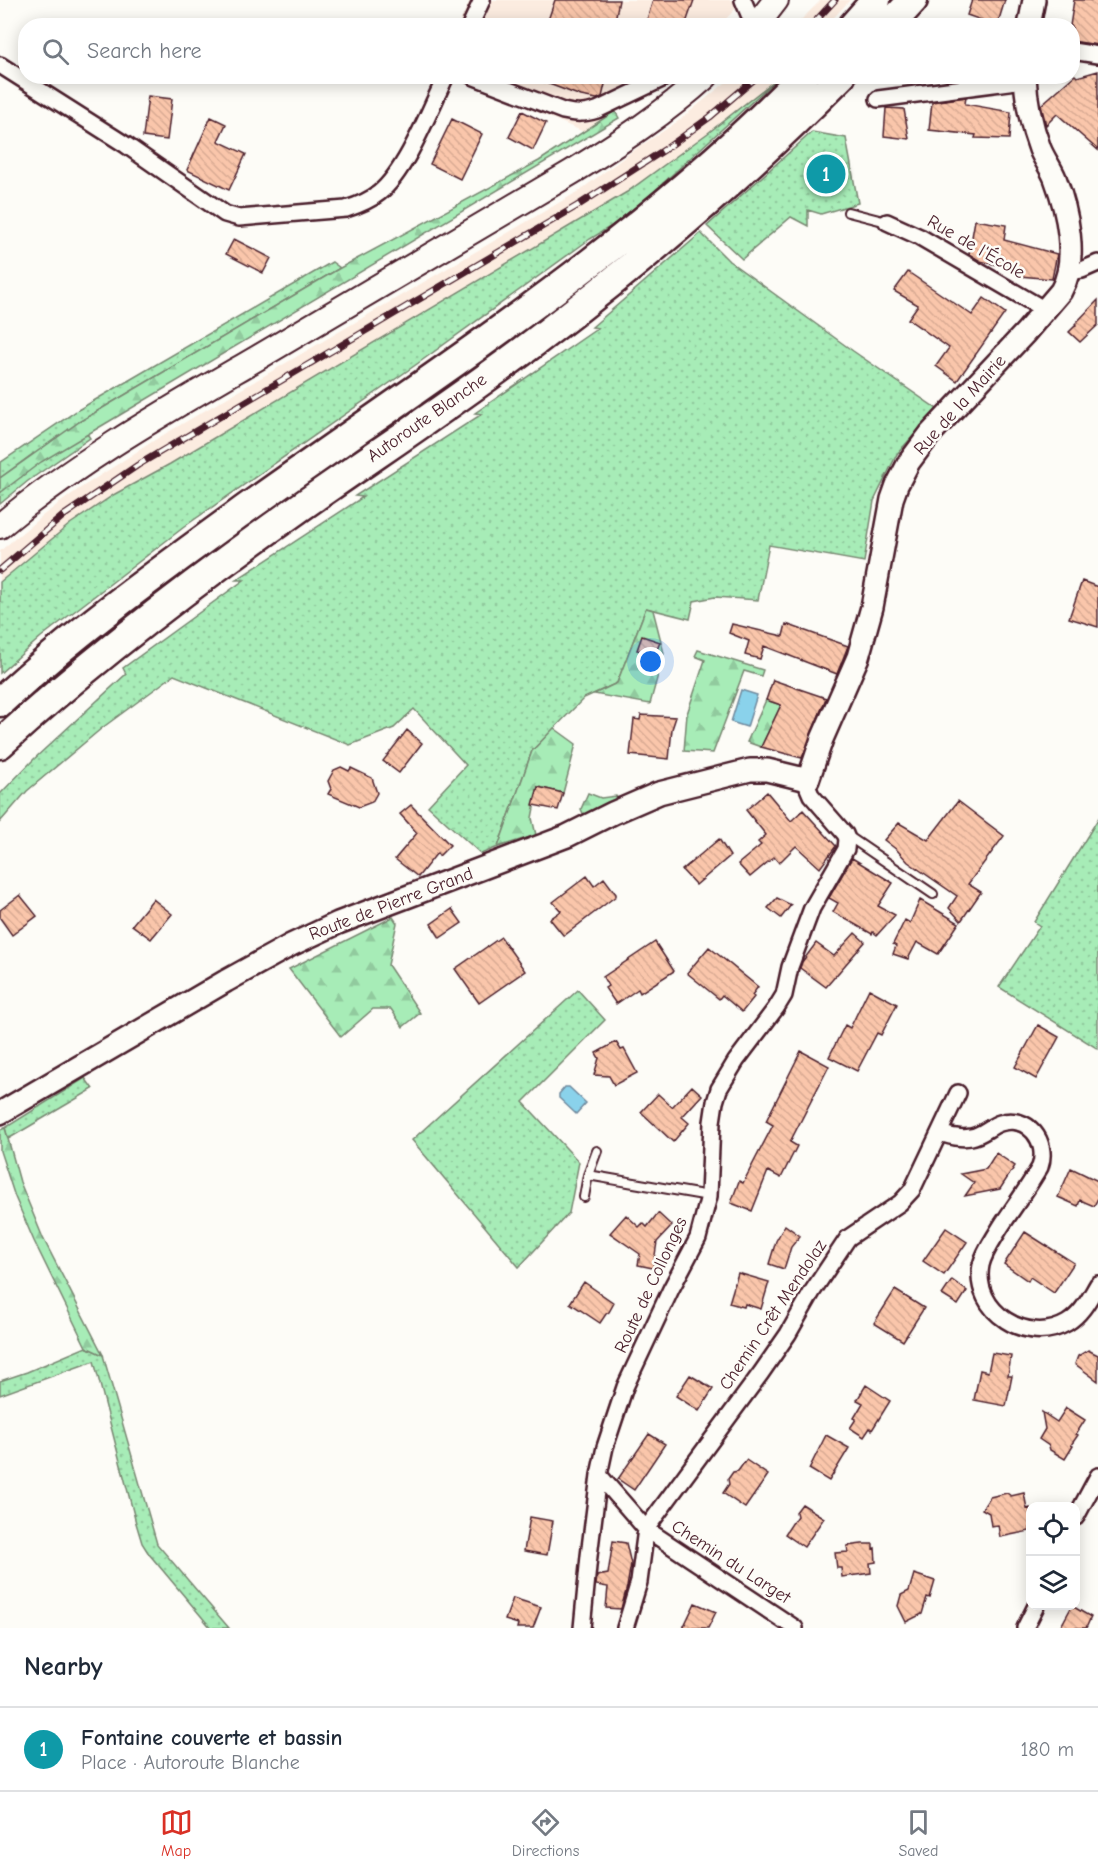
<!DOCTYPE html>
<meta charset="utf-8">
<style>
body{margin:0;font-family:"Comic Neue",sans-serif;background:#f2f2f3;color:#1f2937}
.controls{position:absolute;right:18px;bottom:18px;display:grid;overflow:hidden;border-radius:12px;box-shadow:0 3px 15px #0003}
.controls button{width:54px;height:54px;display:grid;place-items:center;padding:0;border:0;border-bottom:2px solid #e0e1e3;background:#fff;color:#1f2937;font:30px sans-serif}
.you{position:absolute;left:651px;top:662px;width:21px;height:21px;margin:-15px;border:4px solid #fff;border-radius:50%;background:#1a73e8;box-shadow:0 0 0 9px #1a73e833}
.badge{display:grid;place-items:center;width:39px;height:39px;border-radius:50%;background:#d93025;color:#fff;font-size:20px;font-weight:700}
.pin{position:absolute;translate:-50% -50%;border:3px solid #fff;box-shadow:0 2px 6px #0006}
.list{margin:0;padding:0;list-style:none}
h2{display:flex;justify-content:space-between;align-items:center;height:78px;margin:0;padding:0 24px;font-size:26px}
h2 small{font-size:20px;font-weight:400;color:#747a83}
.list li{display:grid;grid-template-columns:39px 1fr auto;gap:18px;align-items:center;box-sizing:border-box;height:84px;padding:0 24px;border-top:2px solid #e0e1e3}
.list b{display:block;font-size:22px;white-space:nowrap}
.list p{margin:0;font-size:20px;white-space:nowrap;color:#747a83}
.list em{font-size:20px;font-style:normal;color:#747a83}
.icon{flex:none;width:33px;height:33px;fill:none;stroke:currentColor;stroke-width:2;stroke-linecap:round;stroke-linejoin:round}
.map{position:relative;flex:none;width:1098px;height:1628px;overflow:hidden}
.search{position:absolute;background:#fff;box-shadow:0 3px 15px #0003;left:18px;right:18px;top:18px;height:66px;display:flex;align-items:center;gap:15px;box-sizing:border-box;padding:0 21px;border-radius:24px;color:#747a83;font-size:22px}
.sheet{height:162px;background:#fff}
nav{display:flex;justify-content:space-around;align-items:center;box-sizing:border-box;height:84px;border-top:2px solid #e0e1e3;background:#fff;font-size:16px;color:#747a83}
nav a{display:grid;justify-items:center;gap:3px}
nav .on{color:#d93025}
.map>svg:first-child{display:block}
.built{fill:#fcece0}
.green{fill:url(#green-dots);stroke:#788671;stroke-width:1.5}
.forest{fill:url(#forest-firs);stroke:#788671;stroke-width:1.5}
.water{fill:#8ad2eb;stroke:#708a9e;stroke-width:1.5}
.building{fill:url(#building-back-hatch);stroke:#4a1f2b;stroke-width:1.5}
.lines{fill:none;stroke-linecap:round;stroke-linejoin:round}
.lane-casing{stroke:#4a1f2b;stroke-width:12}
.street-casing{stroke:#4a1f2b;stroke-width:20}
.secondary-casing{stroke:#4a1f2b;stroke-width:26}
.primary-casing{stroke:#4a1f2b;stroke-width:28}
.highway-casing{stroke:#4a1f2b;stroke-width:33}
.lane{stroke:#fdfcf7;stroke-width:8}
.street{stroke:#fdfcf7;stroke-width:15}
.secondary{stroke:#fdfcf7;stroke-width:21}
.primary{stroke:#fdfcf7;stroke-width:24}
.highway{stroke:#fdfcf7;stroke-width:28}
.rail-casing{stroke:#4a1f2b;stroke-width:7}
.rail{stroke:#fdfcf7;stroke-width:4.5;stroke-dasharray:14;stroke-linecap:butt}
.labels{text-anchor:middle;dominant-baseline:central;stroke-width:5;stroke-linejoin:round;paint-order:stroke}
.street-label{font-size:18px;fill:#4a1f2b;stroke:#fdfcf7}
</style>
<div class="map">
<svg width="1098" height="1628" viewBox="0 0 1098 1628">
<defs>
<pattern id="green-dots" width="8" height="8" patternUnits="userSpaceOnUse" patternTransform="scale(1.5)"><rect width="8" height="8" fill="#a7ecb7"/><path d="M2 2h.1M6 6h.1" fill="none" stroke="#91ca9e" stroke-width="1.8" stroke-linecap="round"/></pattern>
<pattern id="forest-firs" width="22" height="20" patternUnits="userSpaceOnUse" patternTransform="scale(1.5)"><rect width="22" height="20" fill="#a7ecb7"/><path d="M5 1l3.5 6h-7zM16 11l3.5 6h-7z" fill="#91ca9e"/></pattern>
<pattern id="building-back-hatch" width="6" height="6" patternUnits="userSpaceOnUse" patternTransform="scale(1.5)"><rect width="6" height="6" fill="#fac6ab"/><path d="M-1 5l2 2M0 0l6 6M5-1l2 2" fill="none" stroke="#d8aa93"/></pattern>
</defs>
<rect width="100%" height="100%" fill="#fdfcf7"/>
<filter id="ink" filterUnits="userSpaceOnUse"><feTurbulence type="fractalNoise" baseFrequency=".0167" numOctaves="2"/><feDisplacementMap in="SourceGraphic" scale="12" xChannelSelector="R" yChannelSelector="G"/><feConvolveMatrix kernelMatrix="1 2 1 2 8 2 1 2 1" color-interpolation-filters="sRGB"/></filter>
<g filter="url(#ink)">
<path class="built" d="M470,0H743V1L720,25L458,26Z
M821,0H850L827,25L795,26Z
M455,77H672L661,88L615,111L584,132Z
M738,77H779L708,133L627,192L170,464L115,494L70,524L0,582V551L42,516L76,491L158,438L579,191L630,153L677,122L725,83Z"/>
<path class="green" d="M779,77L626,217L590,239L417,364L188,524L41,637L0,673V582L70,524L115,494L170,464L627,192L708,133Z
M812,132L846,138L858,203L821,214L808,210V226L791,217L742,259L707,226Z
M701,233L729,261L853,351L937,409L897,454L874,501L864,562L769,545L758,600L715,597L694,601L690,619L646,608L617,683L584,698L532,751L498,847L481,854L428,806L466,765L414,709L394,728L350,745L174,675L102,728L27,791L0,822V794L34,759L126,674L123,668L244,580H236L363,497L355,496L482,414L475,413L598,328L592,327Z
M332,262L340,268L79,422L90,438L28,481L0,504V481L34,453L0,478V463L78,410Z
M1098,819V1049L999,987L1040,926L1034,922Z
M578,990L605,1020L523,1102L579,1162L569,1213L519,1267L412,1140Z
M85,1078L93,1089L8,1139L5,1128Z
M86,1347L103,1355L157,1544L229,1628H211L149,1554L142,1543L136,1523L94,1361L0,1395V1381L27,1372Z"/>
<path class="forest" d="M615,111L619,118L88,434L41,462L0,493V478L79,422L340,268L539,161Z
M646,608L653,610L664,653L650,704L594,694L617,683Z
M698,650L763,670L761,676L744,671L713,753L684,751L687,714L705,660L695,656Z
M766,700L781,705L761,747L747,742Z
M554,728L576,744L563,793L538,787L532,818L536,835L498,847L532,751Z
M588,793L601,798L616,796L619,800L585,818L581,809Z
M393,917L397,923L388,965L420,1013L403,1027L391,1009H373L341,1037L289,969Z
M5,1128L20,1182L43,1238L103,1355L86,1347L34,1241L15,1197L0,1151V1130Z"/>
<path class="water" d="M741,690L757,695L747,727L731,722Z
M565,1087H569L586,1103L576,1114L559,1098V1094Z"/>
<path class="building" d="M555,0H619L614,26H546Z
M653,0H694L685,26H645Z
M972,0H1005L997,26H989L987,22L967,15Z
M1074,0H1098V45L1072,41V26H1070Z
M1098,71V150L1057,114L1046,125L1041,105L1075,75L1077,77Z
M534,76H607L602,97L597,99L581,96L533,78Z
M148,96L172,99L167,140L143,137Z
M966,97L965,104L1011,112L1009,139L975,138L976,135L929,130L932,102Z
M886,108L904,109L909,139L884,136Z
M522,111L546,123L533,150L509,137Z
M211,117L226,124L218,141L246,154L229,190L187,170Z
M452,119L482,134L460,179L430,164Z
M975,220L1006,225L1004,240L1057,254L1052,279L1020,276L1021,270L980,261L969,254Z
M234,239L271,258L263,273L226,254Z
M908,272L972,315L984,298L1005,313L957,381L936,366L949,348L908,319L918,305L894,291Z
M1098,300V325L1080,342L1069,332L1076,325L1075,324Z
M1082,581L1098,587V627L1069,618Z
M732,624L783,636L786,624L848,646L837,674L764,646L760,659L745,655L749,641L729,633Z
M642,636L660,642L655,655L637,650Z
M773,680L826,698L802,758L761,747L781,705L766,700Z
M641,715L676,717L672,729L669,759L630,755L634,719L640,720Z
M407,730L422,743L399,773L383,761Z
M341,767L349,771L351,768L372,778L377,793L372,802L359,807L328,794L331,789L328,781L334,770Z
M538,787L563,793L558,810L533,805Z
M767,792L791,821L803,810L836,846L820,868L796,846L779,863L774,857L750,877L738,864L761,845L758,842L766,835L746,810Z
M958,801L1004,836L968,884L981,892L961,921L949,908L957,896L908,862L897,850L884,840L899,823L928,840Z
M411,805L450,845L439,856L437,853L418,877L395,859L417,833L400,814Z
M719,839L730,856L696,885L682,870Z
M852,858L893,883L878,906L895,915L877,935L873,932L872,934L833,912L838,903L829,898Z
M587,876L594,886L604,878L616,894V896L565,935H563L550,919L561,911L553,902Z
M20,895L37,916L12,935L0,918V910Z
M777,898L791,905L781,918L768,908Z
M153,899L172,914L151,939L132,925Z
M920,900L959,923L938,954L917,942L908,959L893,954L896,946L893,944L905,920L910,923Z
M452,909L462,923L440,938L431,924Z
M855,933L865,942L826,987L800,968L802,962L816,943L834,956Z
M501,937L525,971L479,1003L455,969Z
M655,942L674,971L640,993L638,989L616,1004L605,988L608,986L603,977Z
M709,947L758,987L752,995L754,997L742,1012L722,995L719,999L687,973Z
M869,989L897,1004L881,1035L877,1033L857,1071L829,1057L845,1025L850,1028Z
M1038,1025L1059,1037L1036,1079L1015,1067Z
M616,1042L621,1050L624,1049L637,1073L614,1085L609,1076L594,1075L599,1058L596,1053Z
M801,1051L829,1066L790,1142L797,1146L781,1178L768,1171L752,1211L731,1203L739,1181L743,1183L773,1125L766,1121Z
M692,1086L702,1095L682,1117L689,1123L673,1142L641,1112L658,1094L672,1107Z
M996,1153L1015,1166L1000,1189L965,1196L974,1183L961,1174L986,1169Z
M1071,1168L1098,1181V1198L1094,1206L1080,1200L1078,1206L1058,1197Z
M658,1213L672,1226L657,1242L653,1268L638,1265L640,1254L610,1233L626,1215L639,1227L643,1223L647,1227Z
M785,1225L800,1236L791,1247L784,1269L769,1264L776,1241Z
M946,1228L967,1242L944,1275L923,1261Z
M1025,1232L1074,1263L1054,1293L1030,1277L1028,1281L1004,1264Z
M738,1273L769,1282L761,1309L745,1304L744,1307L729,1303Z
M952,1280L967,1291L958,1305L942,1295Z
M584,1282L614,1303L609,1312L606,1314L600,1323L570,1303Z
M895,1290L924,1308L903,1341L874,1323Z
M1088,1350L1098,1355V1381L1075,1364L1078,1356Z
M992,1353L1011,1356L1008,1376H1012L1006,1406L974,1400L980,1370L988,1372Z
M690,1375L713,1389L699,1411L676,1396Z
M866,1385L890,1401L872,1430L870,1428L864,1437L850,1428L856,1419L854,1418L863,1403L857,1400Z
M1066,1408L1085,1420L1076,1434L1078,1435L1071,1445L1073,1446L1065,1459L1050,1450L1049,1446L1039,1439L1045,1429L1042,1412L1057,1422Z
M649,1434L665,1444L634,1490L618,1479Z
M826,1435L849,1448L829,1481L809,1469Z
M746,1460L768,1475L745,1508L723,1493L729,1484L728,1479L733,1472L738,1471Z
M1007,1493L1011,1496L1024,1493L1027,1509L1030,1508V1531L1000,1537L998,1525L991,1526L989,1513L982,1509L990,1497Z
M802,1504L824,1518L804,1547L785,1534L797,1516L796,1512Z
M530,1517L553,1521L547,1555L524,1551Z
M613,1541L626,1543L631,1564L627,1587L621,1609L606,1608L608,1587L596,1585L597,1576L608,1574Z
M862,1544H873V1549L875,1548L876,1562L870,1563L871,1573L842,1577L841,1568H837L835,1553L848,1552L847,1546Z
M914,1574L935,1581L930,1598L927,1597L922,1614L906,1622L898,1606L901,1595L909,1591Z
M513,1598L541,1607L533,1628H517L518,1624L505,1620Z
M695,1603L716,1612L708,1628H683Z
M1072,1606L1091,1617L1086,1628H1060Z"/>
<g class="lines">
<g class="lane-casing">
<path id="lane" d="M848,212L887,222
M848,836L933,894
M588,1175L709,1196
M584,1197L588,1175L597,1151"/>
</g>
<g class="street-casing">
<path id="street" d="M743,0L754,26
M470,26L482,0
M1072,51L1098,55
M0,65L126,145L225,214L239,218L346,209C359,205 369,201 379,193C407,170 430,109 446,76
M472,76L563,111C576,114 584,114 597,110L662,79
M878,99L1025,80
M887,222L920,237L1045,310
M1067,272L1082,270L1098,263
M939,1133C950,1136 960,1139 971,1137C983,1135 990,1126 1000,1123C1028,1114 1049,1142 1040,1167C1028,1188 1013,1208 1000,1228C993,1240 984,1252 981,1265C972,1312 1028,1346 1067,1323C1082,1314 1089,1299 1098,1284
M599,1475L646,1529L795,1628
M1076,1517L1098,1476
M582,1628L589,1556L599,1475L605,1447L625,1387L671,1289L698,1238L709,1196L712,1122L715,1102L719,1089L736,1061L776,1008L784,995L790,967L812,908L846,849L847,839L845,834L811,795L808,788V780
M625,1628L639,1582L646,1529L761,1373L788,1334L812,1292L848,1238L900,1203L912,1190L958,1093
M1025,1628L1036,1606"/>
</g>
<g class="secondary-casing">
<path id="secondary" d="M1029,26L1034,0
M0,1113L226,981L291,945L338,923L567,836L613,813L659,793L750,770H767L808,780L822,739L858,657L872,607L892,499L897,485L909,462L930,434L1025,333L1061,291C1079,260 1067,210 1055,178C1051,168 1044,159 1040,149C1031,125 1026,102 1025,76"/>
</g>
<g class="primary-casing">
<path id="primary" d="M756,26L776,0
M0,526C79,460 170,409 259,357C363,295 468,234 572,172C619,143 665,113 706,76"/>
</g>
<g class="highway-casing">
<path id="highway" d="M853,26L876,0
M889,26L913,0
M0,702C74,633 156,574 237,515C431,376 636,248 803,76
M0,744C91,660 190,585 292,513C377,453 465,396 548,332C651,254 749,169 841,76"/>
</g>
<use href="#lane" class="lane"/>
<use href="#street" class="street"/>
<use href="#secondary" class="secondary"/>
<use href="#primary" class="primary"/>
<use href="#highway" class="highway"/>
<g class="rail-casing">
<path id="rail" d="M811,26L835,0
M0,570L63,516L138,465L577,206L664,150L710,117L758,76"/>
</g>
<use href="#rail" class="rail"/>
</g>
</g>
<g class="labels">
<g class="street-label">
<text transform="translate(976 247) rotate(30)">Rue de l'École</text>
<text transform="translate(960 405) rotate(-48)">Rue de la Mairie</text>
<text transform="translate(427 418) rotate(-35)">Autoroute Blanche</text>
<text transform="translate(391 904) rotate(-21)">Route de Pierre Grand</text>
<text transform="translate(651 1285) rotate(-65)">Route de Collonges</text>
<text transform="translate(773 1315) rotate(-56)">Chemin Crêt Mendolaz</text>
<text transform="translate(731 1562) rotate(33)">Chemin du Larget</text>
</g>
</g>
</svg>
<div class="controls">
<button><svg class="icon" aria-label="locate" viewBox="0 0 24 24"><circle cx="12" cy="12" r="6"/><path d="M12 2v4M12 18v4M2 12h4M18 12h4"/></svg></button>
<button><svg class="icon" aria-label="layers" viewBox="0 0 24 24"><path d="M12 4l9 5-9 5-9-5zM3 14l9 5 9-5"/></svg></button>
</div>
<div class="you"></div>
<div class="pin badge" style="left:826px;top:174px;background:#0f9aa8">1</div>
<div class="search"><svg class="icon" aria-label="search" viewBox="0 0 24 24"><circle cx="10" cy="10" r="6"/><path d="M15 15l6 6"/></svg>Search here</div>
</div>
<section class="sheet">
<h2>Nearby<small></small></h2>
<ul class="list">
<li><span class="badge" style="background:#0f9aa8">1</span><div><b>Fontaine couverte et bassin</b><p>Place · Autoroute Blanche</p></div><em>180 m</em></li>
</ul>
</section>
<nav>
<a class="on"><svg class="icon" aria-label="map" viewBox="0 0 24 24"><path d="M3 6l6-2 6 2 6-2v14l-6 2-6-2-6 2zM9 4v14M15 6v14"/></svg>Map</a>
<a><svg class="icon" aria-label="directions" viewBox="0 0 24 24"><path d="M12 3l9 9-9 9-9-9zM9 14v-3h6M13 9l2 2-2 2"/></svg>Directions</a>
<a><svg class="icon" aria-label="saved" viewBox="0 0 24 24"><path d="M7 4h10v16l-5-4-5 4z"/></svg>Saved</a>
</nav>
